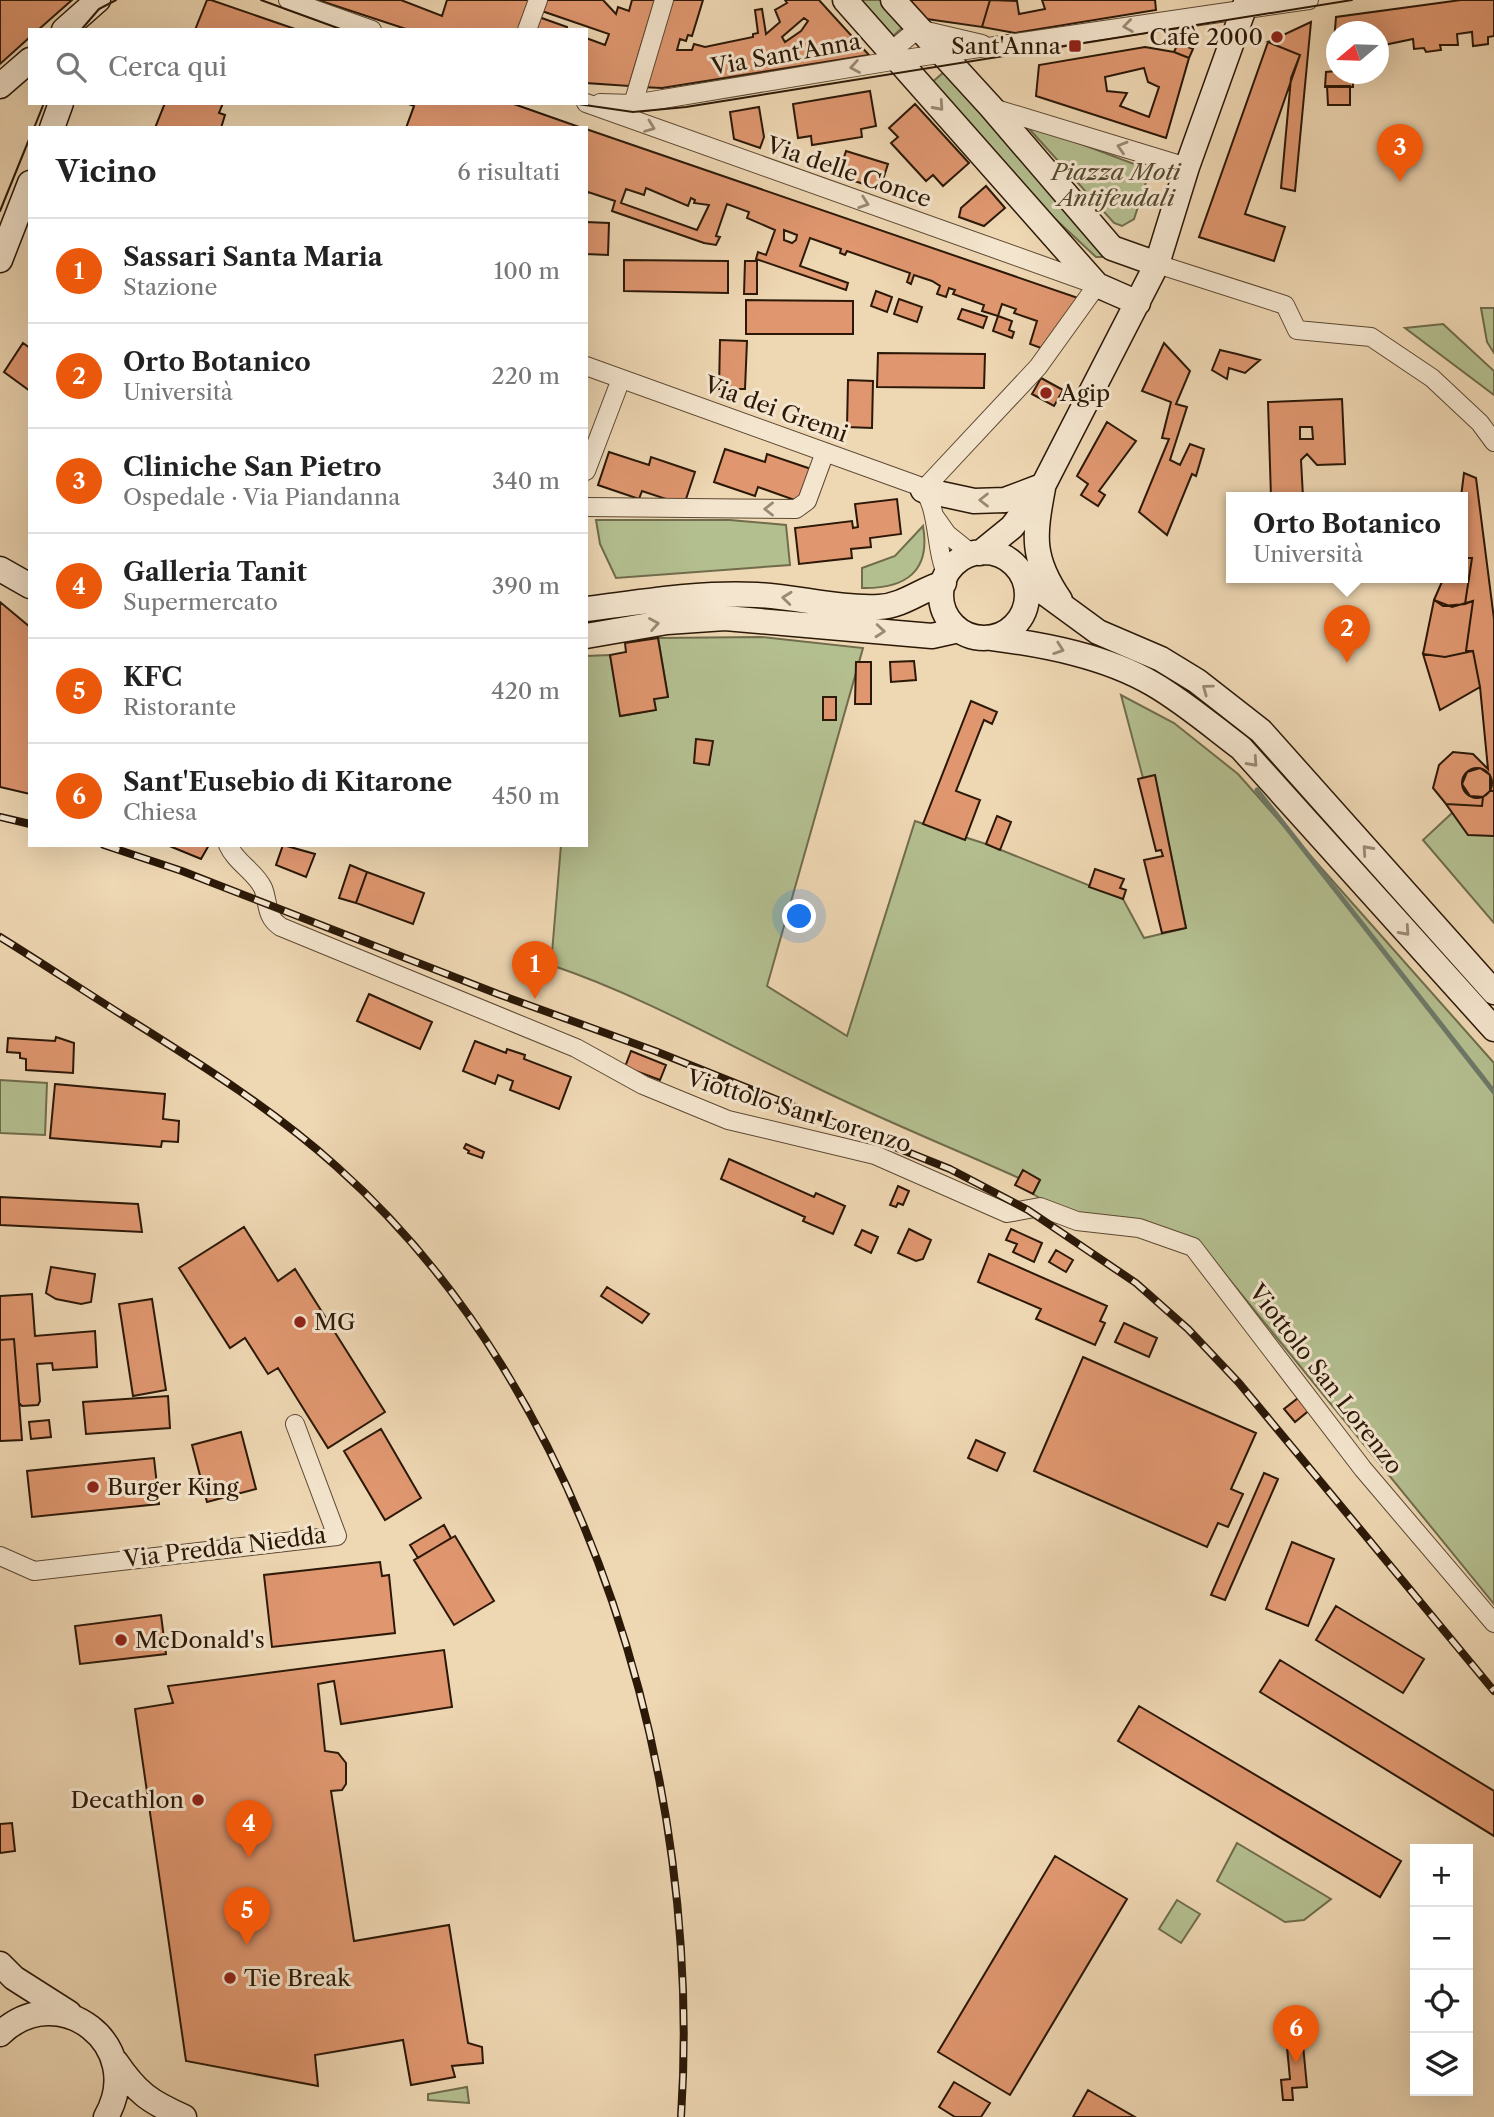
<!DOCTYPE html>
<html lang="it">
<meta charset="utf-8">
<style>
body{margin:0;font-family:"Libre Caslon Text",serif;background:#f2f2f2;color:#222}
.controls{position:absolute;right:21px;bottom:21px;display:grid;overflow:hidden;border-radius:0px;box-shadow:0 7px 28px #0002}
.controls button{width:63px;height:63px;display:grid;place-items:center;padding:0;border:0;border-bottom:2px solid #e0e0e0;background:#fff;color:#222;font:35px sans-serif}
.compass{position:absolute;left:1326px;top:21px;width:63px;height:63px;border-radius:50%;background:#fff;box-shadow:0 7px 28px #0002;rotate:251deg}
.you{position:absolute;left:800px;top:917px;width:24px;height:24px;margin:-18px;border:5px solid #fff;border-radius:50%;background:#1a73e8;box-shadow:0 0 0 10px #1a73e833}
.badge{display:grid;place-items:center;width:46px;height:46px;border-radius:50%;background:#ea580c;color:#fff;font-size:23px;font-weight:700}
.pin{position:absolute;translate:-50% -58px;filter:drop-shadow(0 2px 4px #0008)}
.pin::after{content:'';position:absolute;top:37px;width:24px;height:21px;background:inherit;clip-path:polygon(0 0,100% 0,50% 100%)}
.popup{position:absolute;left:1226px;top:492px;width:242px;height:91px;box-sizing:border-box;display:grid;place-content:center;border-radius:0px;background:#fff;filter:drop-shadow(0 2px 5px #0005);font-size:23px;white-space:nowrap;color:#767676}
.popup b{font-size:26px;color:#222}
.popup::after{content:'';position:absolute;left:50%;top:100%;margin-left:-14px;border:14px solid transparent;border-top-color:#fff}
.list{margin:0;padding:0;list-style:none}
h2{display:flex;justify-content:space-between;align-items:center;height:91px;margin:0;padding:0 28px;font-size:30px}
h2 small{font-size:23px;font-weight:400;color:#767676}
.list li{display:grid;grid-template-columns:46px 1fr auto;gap:21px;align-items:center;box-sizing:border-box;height:105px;padding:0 28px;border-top:2px solid #e0e0e0}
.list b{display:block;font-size:26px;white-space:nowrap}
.list p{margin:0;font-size:23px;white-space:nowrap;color:#767676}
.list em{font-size:23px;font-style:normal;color:#767676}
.icon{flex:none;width:38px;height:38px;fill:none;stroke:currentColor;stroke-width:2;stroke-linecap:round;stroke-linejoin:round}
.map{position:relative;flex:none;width:1494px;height:2117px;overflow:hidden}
.search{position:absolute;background:#fff;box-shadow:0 7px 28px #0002;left:28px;top:28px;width:560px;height:77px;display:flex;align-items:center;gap:18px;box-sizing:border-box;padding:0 24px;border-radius:0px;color:#767676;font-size:26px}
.panel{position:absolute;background:#fff;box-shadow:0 7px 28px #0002;left:28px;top:126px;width:560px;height:721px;border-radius:0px}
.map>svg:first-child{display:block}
.green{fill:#b4bf90;stroke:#706c4c;stroke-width:2}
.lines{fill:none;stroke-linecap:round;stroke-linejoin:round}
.stream{stroke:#6d7969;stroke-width:5}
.building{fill:#e09770;stroke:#2b1807;stroke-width:2;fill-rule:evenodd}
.street-casing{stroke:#5c4832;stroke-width:20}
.secondary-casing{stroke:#2b1807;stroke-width:27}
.street{stroke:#f4e5ce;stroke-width:18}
.secondary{stroke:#f4e5ce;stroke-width:24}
.tram{stroke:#2b1807;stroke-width:2}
.rail-casing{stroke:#2b1807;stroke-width:8}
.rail{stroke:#f4e5ce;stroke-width:5;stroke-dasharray:16;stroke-linecap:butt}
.oneway{stroke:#9a8974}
.poi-dot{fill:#8f2418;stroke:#f4e5ce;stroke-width:2.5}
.labels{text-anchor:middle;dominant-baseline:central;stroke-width:6;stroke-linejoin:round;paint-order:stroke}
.poi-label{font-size:23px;fill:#2b1807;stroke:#f4e5ce;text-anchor:start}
.street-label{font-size:23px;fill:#2b1807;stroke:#f4e5ce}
.park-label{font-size:23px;font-style:italic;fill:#544a30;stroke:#f4e5ce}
</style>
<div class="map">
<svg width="1494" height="2117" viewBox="0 0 1494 2117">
<rect width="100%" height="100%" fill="#eed7b3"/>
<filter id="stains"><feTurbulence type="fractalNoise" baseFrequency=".00286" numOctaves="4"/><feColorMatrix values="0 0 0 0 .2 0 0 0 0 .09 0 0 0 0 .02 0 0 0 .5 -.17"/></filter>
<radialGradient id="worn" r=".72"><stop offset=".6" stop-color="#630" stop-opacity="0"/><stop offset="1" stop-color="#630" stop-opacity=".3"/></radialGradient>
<path class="green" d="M856,0H881L904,26L890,39Z
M944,72L1102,250V257H1096L1022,188L930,84Z
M1023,122L1150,170L1134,219L1122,226L1114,223Z
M1481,308H1494V353L1487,342Z
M1443,324L1494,371V395L1405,328Z
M596,520H730L786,525L790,565L616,578L600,544Z
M923,526C931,572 905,589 862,588V568L895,556Z
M761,637L863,648L767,986L847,1036L915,821L986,844L1123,899L1144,938L1186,928L1155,776L1143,778L1121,695L1174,723L1238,774L1494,1063V1604L1198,1241L1077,1221L1033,1194L1040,1180L1023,1171L1019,1178C950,1147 880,1119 813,1086C726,1044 643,996 551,965L561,845H586V656L610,655L621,716L655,710L654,699L668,697L658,638Z
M1452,813L1494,836V923L1423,840Z
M0,1080L47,1083L45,1135L0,1133Z
M1237,1843L1331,1899L1304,1920L1285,1922L1217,1881Z
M1177,1900L1200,1914L1181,1943L1159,1929Z
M467,2087L469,2103L428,2100V2094Z"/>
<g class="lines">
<path class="stream" d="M1257,790L1494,1092"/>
</g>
<path class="building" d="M0,0H72L38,30H30V37L0,64Z
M207,0H211L298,30H195Z
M318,0H401L442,16L447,0H530L519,30H409Z
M542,0H603L616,14L618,7L629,11L632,0H655L629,86L586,83V38L605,45L609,34L539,10Z
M668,0H703L692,36L688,35L686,41L680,39L677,50H692L694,44L705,47L753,37V34L758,33L755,10L762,9L766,34L780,22L775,10L787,3L785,0H819L869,55L662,88L641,87ZM804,18L808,21L801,31L785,42L782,37Z
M910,0H990L982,27L927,19Z
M990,0L1017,1L1019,14L1045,9L1042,0H1155L1156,10L1015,33L982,27Z
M1461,0H1494V36L1488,37V44L1473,46L1472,32L1457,34L1458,45H1440L1441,50L1426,52L1424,48L1414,49L1413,39L1384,45L1383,40L1378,41V32H1336L1334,42L1336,17Z
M536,16L567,27V30H531Z
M1311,22L1295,191L1281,188L1291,78L1300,55L1268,42Z
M1268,42L1300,55L1245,214L1285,227L1274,261L1199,237Z
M1178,43L1193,49L1189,58L1174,52Z
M1145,47L1174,52L1189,58L1166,138L1036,96L1039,65ZM1144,68L1148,82L1159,87L1149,117L1120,106L1127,93L1107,91L1105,77Z
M1336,71L1353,74V87H1325L1326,72Z
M1327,86H1350V105H1328Z
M870,91L876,126L861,129L862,137L812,145L811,136L798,138L793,104Z
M165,103H223L219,113L225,115L221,128H155Z
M406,103H511L582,128H406L414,106Z
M915,104L969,163L943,186L933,175L926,181L891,143L898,137L889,128Z
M759,107L764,137L760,148L734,139L730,112Z
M586,129L1078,298L1041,348L1030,344L1037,321L1014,313L1016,309L1002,304L998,316L982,311L984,305L953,294L955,290L949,288L946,297L937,294L940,286L932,281L914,275L911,284L907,282L910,273L847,251L845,255L840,253L841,249L810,238L800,266L848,283L846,290L756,259L758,252L766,255L775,230L747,218L749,212L727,204L716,236L720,237L716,245L704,243L612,211L615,201L588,192L586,197ZM646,188L688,206L691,198L695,200L694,203L709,205L697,230L621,203L626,189L644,195ZM784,230L797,235L796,240L792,243L784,240Z
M846,151L888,164L880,189L838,176Z
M986,186L1005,208L984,226L959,217L961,208Z
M586,222L609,223L608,255L586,254Z
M624,260L728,261V293L624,291Z
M745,261H757V294H744Z
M876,291L892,297L887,312L871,306Z
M899,299L922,307L917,322L894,314Z
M746,300L853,301V334H746Z
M962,309L987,317L983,328L958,319Z
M998,316L1012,321L1009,330L1014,332L1012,338L993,331Z
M720,340L747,341L745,389H719Z
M23,343L30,348V391L4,372Z
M1164,343L1190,371L1176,404L1187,407L1170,460L1180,465L1190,444L1204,449L1196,476L1192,474L1167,535L1139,512L1169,439L1162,438L1171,402L1142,391Z
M1220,350L1237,354L1260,360L1245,373L1229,368L1227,379L1212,370Z
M878,353L985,354L984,388L877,387Z
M1041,378L1063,390L1054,406L1032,394Z
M848,380L873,381L872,428L847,427Z
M1342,399L1345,464L1317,465L1307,454L1301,460L1303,497H1271L1268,402ZM1300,427H1312L1313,439H1300Z
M1107,422L1136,441L1099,491L1105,495L1098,506L1081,495L1088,484L1077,476Z
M725,449L765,462L767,454L811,469L800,502L758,487L755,496L714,482Z
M609,452L649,465L651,457L695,472L684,505L642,491L639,499L598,485Z
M1464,473L1476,478L1494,619V791H1490V775L1480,768L1467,772L1462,784L1470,796L1483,797L1482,806L1446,804L1433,788L1439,765L1453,752L1473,754L1488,769L1480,687L1473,651H1466L1473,601L1465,604L1472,558H1462L1461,497Z
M897,499L901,534L870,538L871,547L851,549L852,558L799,564L795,528L852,521L853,528L858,527L855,504Z
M1462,558H1472L1465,604L1443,606L1434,600L1444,577H1462Z
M1434,600L1452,607L1473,601L1466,651H1473L1445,657L1423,654Z
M0,602L30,627V794L0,787Z
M658,638L668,697L654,699L656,710L620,716L610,655L626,652L625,643Z
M1473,651L1480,687L1440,710L1423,654L1445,657Z
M914,661L916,680L891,682L890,662Z
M856,662H871V704H855Z
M823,697H836V720H823Z
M971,701L997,712L992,724L984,720L956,791L980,800L965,840L923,824Z
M696,739L713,741L709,765L694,763Z
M1462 783a15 15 0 1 1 30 0a15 15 0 1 1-30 0Z
M1155,775L1186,928L1162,933L1144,860L1163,856L1161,850L1156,851L1138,779Z
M1490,791H1494V836L1468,835L1446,804L1482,806L1483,797Z
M997,816L1011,822L1000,850L986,844Z
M167,845H209L201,859Z
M283,845L315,854L306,877L276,865Z
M350,865L367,872L356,903L339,898Z
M1095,869L1124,879L1120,888L1126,890L1123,899L1089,887Z
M367,872L424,893L413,924L356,903Z
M369,994L432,1022L420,1049L357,1021Z
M56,1037L74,1043L73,1073L26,1070V1059L20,1058V1053L7,1052L8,1038L55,1041Z
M475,1041L506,1053L507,1049L525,1055L524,1059L571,1077L559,1109L510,1090L513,1081L498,1075L495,1084L463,1071Z
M631,1051L666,1065L660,1080L625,1067Z
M55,1084L165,1094L163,1119L179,1121L178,1142L162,1141L161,1147L50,1138Z
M466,1144L484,1152L482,1158L468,1153L469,1151L464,1148Z
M729,1159L814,1197L816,1193L845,1206L833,1234L803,1221L805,1217L721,1179Z
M1023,1170L1040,1180L1033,1194L1015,1185Z
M898,1186L909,1191L903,1205L898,1203L896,1207L890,1205Z
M0,1197L138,1204L142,1232L0,1225Z
M244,1227L278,1281L295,1269L385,1412L328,1448L278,1368L268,1374L245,1338L230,1348L179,1268Z
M909,1229L931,1240L923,1259L916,1261L898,1253Z
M1011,1229L1042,1243L1034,1262L1013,1252L1017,1244L1006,1240Z
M862,1230L878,1237L871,1253L855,1245Z
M1056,1250L1073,1260L1066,1272L1049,1262Z
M989,1254L1107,1306L1100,1321L1105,1323L1095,1345L1036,1319L1041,1309L978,1282Z
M51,1267L95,1274L91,1302L81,1304L56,1299L46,1293Z
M607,1287L649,1314L642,1323L601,1296Z
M32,1294L35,1336L95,1331L97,1367L53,1370L52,1363L37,1364L40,1401L38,1405L22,1406L19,1403L14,1339L0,1340V1296Z
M152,1299L166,1390L133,1396L119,1304Z
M1124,1323L1157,1338L1149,1357L1115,1342Z
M14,1339L22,1440L0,1441V1340Z
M1083,1357L1256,1433L1231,1489L1243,1494L1228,1527L1218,1523L1207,1547L1034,1471Z
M1302,1395L1312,1408L1295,1422L1284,1409Z
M168,1396L170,1428L86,1434L83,1402Z
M49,1420L51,1437L31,1439L29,1422Z
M381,1429L421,1498L385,1520L344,1451Z
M241,1432L256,1489L207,1502L192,1445Z
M976,1440L1005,1453L997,1471L968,1458Z
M154,1458L159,1504L32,1517L27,1471Z
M1264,1473L1278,1479L1225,1600L1211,1595Z
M444,1525L451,1538L418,1558L410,1545Z
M455,1536L494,1601L454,1625L414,1560Z
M1292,1542L1334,1559L1308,1626L1266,1609Z
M380,1562L382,1576L389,1575L395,1633L272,1647L264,1575Z
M1336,1606L1424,1659L1403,1693L1316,1640Z
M161,1615L166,1654L80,1664L75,1626Z
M444,1650L452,1707L341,1724L334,1681L318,1684L325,1751L338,1753L346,1763V1784L342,1790L331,1791L354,1941L449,1925L468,2043L482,2047L483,2063L452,2066L455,2077L411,2085L403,2040L315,2055L318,2086L186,2061L135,1709L173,1703L168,1686Z
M1280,1660L1494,1791V1836L1260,1692Z
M1139,1706L1401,1861L1380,1897L1118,1741Z
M12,1823L15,1851L0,1853V1824Z
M1055,1856L1127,1899L1010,2095L938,2052Z
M1303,2045L1307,2087L1292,2088L1293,2100H1283L1281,2080L1290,2079L1287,2047Z
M954,2082L990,2103L981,2117H955L939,2107Z
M1088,2090L1135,2117H1073Z"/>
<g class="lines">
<g class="street-casing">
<path id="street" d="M288,0L372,30
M527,30L538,0
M890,52L918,29L982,44
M586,103L1097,285L1038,367L923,490
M600,103L633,104L898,60L1309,0
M633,104L664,0
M993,108L1187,167
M1157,264L1285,305L1297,330L1371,337L1432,378L1480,423L1494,442
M586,366L919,486C940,502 934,549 947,575
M586,471L621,379
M586,507L796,509L807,501L825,452
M935,517L947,534L972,554
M228,845C236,863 255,871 263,888C269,903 265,917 281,927L576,1048L643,1085L728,1120L875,1155L1007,1213L1040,1207L1077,1221L1139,1228L1193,1247L1363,1469L1494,1623
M0,1556L34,1571L337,1536L295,1424"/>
</g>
<g class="secondary-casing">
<path id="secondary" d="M845,0L1097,285L1138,303
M893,0L991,107L1112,248L1157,264
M64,30L98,0
M0,86L30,60
M52,128L61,103
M0,260L30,183
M1043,488C1034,536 1031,558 1060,600
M923,490L974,501L1005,500L1042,486
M941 595a43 43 0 1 1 86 0a43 43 0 1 1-86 0Z
M980,553L1012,527L1043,486L1157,264L1187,167L1247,0
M0,569L30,586
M1027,588L1042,591L1098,632L1161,659L1197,681L1261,731L1494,992
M586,609C643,602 699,592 757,595C797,597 839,609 879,607C903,606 922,589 944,583
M586,636L667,622L725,618L932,636L959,630
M992,638C1045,645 1105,656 1153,684C1184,702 1212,726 1241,748L1494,1029
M0,1964L14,1978L69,2013
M0,2034C59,1977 147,2046 106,2117
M116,2062C137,2093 150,2102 184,2117"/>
</g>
<use href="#street" class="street"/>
<use href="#secondary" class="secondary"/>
<path class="tram" d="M261,0L343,30
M81,30L99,9L116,0
M571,103L633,112L686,107L1352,0
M34,128L44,103
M0,211L30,137"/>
<g class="rail-casing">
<path id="rail" d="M0,817L30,824
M104,845L182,871L498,994L655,1051L950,1169L1028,1210L1136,1283L1188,1329L1239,1383L1494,1691
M0,937C45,965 90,995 135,1023C205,1067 275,1111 337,1167C591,1393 703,1785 681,2117"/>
</g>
<use href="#rail" class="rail"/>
</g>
<defs><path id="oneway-chevron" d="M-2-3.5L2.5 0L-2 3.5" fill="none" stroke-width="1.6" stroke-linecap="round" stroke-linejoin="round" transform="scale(1.75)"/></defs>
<g class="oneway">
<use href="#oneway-chevron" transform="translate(1128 26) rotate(172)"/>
<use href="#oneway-chevron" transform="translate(855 67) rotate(170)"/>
<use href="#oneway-chevron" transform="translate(939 106) rotate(48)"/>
<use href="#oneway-chevron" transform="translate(650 127) rotate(21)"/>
<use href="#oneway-chevron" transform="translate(1122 147) rotate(-163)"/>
<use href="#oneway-chevron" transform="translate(864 203) rotate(19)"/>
<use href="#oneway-chevron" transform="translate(984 500) rotate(-180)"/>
<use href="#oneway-chevron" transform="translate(769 509) rotate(-180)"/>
<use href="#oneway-chevron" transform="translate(787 598) rotate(-174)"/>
<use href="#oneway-chevron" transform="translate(654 624) rotate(-10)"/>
<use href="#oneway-chevron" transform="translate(880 631) rotate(5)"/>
<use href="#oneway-chevron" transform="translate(1059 649) rotate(19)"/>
<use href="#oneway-chevron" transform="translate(1207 689) rotate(-144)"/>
<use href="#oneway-chevron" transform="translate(1253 762) rotate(48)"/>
<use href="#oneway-chevron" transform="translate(1367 850) rotate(-132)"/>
<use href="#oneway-chevron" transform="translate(1405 931) rotate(48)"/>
</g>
<g class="poi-dot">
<circle cx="1277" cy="37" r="7"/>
<rect x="1068" y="39" width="14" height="14" rx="3.5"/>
<circle cx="1046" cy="393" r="7"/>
<circle cx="300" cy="1322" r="7"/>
<circle cx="93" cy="1487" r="7"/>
<circle cx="121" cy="1640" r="7"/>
<circle cx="198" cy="1800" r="7"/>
<circle cx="230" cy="1978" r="7"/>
</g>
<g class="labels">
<g class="poi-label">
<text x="1263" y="37" text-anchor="end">Cafè 2000</text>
<text x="1061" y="46" text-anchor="end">Sant'Anna</text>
<text x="1060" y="393">Agip</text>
<text x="314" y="1322">MG</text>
<text x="107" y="1487">Burger King</text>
<text x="135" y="1640">McDonald's</text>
<text x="184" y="1800" text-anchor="end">Decathlon</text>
<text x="244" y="1978">Tie Break</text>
</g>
<g class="street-label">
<text transform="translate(786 54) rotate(-10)">Via Sant'Anna</text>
<text transform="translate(849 172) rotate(19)">Via delle Conce</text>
<text transform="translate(776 409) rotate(20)">Via dei Gremi</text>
<text transform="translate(799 1111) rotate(17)">Viottolo San Lorenzo</text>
<text transform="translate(1326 1379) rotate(52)">Viottolo San Lorenzo</text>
<text transform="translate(225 1547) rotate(-7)">Via Predda Niedda</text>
</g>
<g class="park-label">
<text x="1116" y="172">Piazza Moti<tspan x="1116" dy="26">Antifeudali</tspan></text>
</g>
</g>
<rect width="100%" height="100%" filter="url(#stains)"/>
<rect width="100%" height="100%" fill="url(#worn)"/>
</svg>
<div class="controls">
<button>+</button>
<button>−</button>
<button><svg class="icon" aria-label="locate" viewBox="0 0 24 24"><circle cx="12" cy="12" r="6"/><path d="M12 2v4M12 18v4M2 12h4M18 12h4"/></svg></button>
<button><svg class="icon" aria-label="layers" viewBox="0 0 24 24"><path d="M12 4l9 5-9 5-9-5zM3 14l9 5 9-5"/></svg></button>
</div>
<svg class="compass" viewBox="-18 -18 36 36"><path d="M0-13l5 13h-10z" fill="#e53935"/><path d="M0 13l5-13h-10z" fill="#767676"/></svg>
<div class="you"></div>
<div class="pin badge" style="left:535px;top:999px">1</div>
<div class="pin badge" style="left:1347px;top:663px">2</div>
<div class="popup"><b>Orto Botanico</b>Università</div>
<div class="pin badge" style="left:1400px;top:182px">3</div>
<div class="pin badge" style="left:249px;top:1858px">4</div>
<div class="pin badge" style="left:247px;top:1945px">5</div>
<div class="pin badge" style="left:1296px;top:2063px">6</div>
<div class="search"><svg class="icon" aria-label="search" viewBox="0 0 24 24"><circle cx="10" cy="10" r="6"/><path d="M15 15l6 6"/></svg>Cerca qui</div>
<section class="panel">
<h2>Vicino<small>6 risultati</small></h2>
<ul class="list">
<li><span class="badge">1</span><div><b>Sassari Santa Maria</b><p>Stazione</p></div><em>100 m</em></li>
<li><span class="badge">2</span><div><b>Orto Botanico</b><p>Università</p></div><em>220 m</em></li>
<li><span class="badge">3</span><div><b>Cliniche San Pietro</b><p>Ospedale · Via Piandanna</p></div><em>340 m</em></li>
<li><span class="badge">4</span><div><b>Galleria Tanit</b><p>Supermercato</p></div><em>390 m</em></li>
<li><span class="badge">5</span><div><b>KFC</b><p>Ristorante</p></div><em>420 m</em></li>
<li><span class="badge">6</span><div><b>Sant'Eusebio di Kitarone</b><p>Chiesa</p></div><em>450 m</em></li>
</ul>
</section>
</div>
